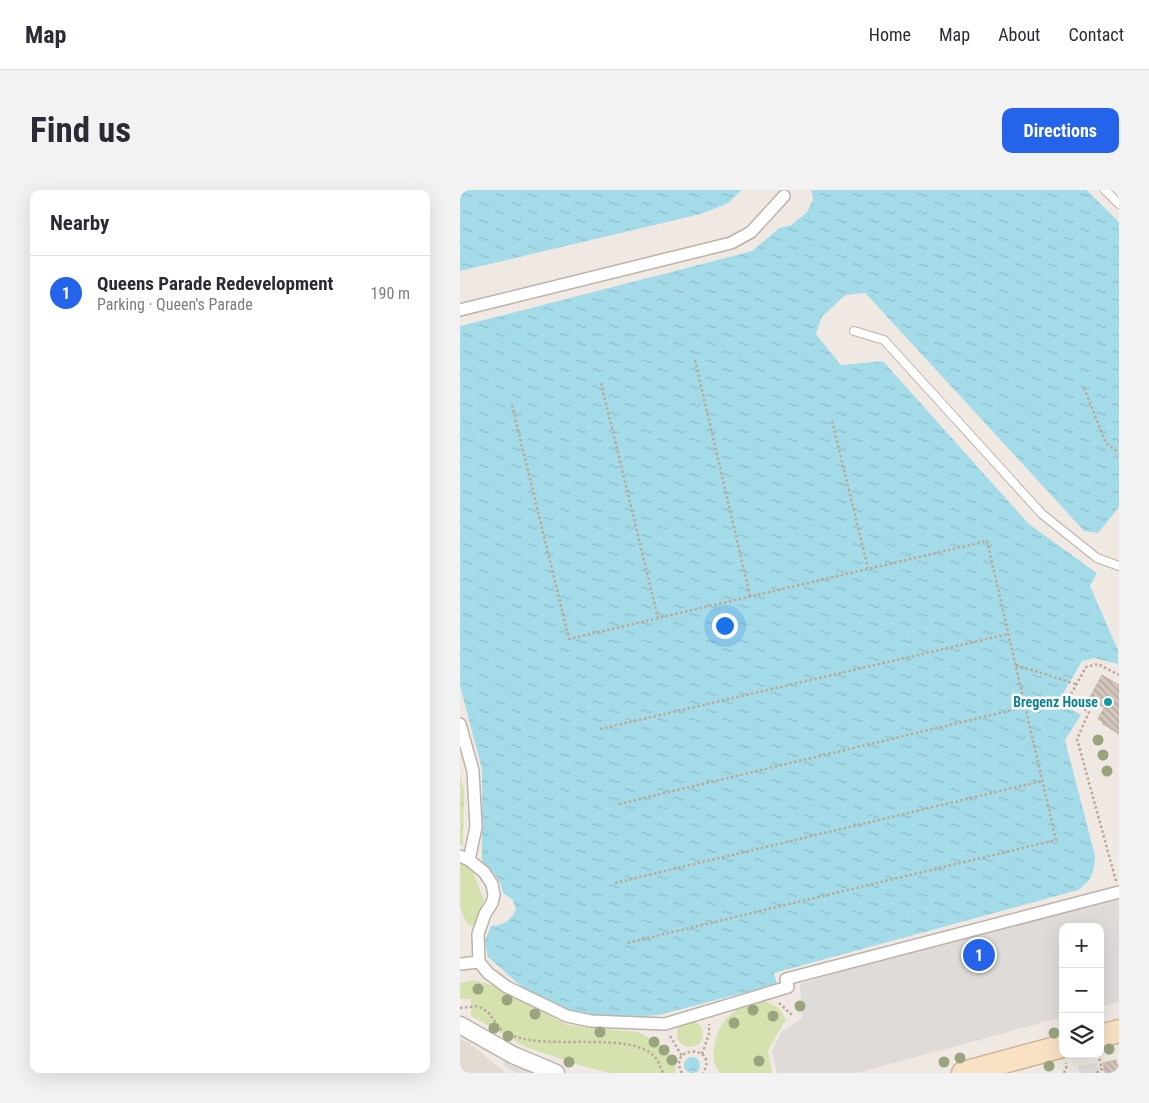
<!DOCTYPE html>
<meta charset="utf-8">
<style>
body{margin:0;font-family:"Roboto Condensed",sans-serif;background:#f2f2f3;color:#2b2b33}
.controls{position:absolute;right:15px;bottom:15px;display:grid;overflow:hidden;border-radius:10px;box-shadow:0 5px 20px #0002}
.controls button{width:45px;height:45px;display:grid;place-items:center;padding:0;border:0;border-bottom:1px solid #e1e1e2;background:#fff;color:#2b2b33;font:25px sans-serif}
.you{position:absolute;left:264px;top:435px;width:18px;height:18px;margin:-12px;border:4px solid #fff;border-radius:50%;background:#1a73e8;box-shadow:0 0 0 8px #1a73e833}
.badge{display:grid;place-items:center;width:32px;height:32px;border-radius:50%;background:#2563eb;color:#fff;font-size:16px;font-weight:700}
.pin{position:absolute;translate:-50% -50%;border:2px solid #fff;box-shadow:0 1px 5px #0006}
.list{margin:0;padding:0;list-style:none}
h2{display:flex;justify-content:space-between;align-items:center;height:65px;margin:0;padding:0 20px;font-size:21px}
h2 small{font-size:16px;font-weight:400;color:#7c7c81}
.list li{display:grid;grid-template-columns:32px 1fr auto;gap:15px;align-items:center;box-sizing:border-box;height:75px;padding:0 20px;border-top:1px solid #e1e1e2}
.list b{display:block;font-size:19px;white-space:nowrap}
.list p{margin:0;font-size:16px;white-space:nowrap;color:#7c7c81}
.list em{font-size:16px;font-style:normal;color:#7c7c81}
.icon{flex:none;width:28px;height:28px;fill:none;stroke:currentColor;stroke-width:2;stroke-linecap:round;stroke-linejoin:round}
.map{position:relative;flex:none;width:659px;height:883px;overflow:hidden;border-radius:10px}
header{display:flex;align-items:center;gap:30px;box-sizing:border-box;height:70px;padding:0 25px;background:#fff;border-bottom:1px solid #e1e1e2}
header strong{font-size:24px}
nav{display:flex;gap:28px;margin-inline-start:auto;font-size:18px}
.intro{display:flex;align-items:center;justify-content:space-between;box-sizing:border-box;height:120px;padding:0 30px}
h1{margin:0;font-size:35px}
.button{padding:12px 22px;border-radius:10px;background:#2563eb;color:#fff;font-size:18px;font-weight:700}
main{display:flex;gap:30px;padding:0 30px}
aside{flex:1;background:#fff;border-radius:10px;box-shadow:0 5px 20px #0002}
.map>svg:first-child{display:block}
.residential{fill:#e3dad2}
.green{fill:#d5e1af}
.park{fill:url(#park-crowns)}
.parking{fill:#dedbd9}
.water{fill:url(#water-ripples)}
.pier{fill:#f0e9e3}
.building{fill:url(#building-back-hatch);stroke:#cbb9ae;filter:url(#shadow)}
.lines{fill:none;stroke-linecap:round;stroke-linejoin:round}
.service-casing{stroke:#bdb2aa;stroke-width:10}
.pedestrian-casing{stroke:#bdb2aa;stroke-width:14}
.minor-casing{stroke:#bdb2aa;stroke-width:19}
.secondary-casing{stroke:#cfb599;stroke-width:25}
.path{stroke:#bba899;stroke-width:2.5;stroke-dasharray:2.5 2.5;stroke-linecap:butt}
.service{stroke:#fff;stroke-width:8}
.pedestrian{stroke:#fff;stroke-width:11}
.minor{stroke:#fff;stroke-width:16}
.secondary{stroke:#f9e1c4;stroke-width:22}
.tree{fill:#9aa57f}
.culture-dot{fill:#0f9aa8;stroke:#fff;stroke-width:2}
.labels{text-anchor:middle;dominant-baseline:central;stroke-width:5;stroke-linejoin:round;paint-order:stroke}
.culture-label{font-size:14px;font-weight:bold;fill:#0d838f;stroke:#fff;text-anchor:end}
</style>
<header>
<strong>Map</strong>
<nav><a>Home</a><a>Map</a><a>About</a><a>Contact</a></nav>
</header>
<div class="intro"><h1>Find us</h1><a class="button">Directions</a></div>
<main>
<aside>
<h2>Nearby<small></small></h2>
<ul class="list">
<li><span class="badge">1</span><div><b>Queens Parade Redevelopment</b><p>Parking · Queen's Parade</p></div><em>190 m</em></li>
</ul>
</aside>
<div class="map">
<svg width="659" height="883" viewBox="0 0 659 883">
<defs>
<pattern id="park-crowns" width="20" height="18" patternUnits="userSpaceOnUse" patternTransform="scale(1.25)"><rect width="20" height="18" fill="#d5e1af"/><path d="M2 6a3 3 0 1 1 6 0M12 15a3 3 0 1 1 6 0" fill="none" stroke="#b8c297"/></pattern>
<pattern id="water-ripples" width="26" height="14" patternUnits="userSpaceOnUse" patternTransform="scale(1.25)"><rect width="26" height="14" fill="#a4dbe9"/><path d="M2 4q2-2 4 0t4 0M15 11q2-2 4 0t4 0" fill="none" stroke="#8ebdc8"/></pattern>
<pattern id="building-back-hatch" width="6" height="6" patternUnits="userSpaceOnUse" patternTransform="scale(1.25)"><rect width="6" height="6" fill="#d3c6bd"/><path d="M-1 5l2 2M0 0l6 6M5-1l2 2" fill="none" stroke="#ada29a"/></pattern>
<filter id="shadow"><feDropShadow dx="4.5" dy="4.5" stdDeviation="0" flood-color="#0004"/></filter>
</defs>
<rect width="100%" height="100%" fill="#f0e9e3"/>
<path class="residential" d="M0,849L9,853L46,883H0Z"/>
<path class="green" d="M0,674L11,677L24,710L14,736L7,734L0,717Z
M15,790L37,797L107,835L178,842L205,857L216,872L215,883H150L126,877L68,858L11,826V809H0V793Z
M300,809L318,817L326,829L308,860L312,883H260C253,873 252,865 255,853C260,827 277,818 300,809Z
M217 844a13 13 0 1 1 26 0a13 13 0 1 1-26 0Z"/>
<path class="park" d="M0,585L4,600L3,655H0Z"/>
<path class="parking" d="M659,699V812L640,817V737H603V827L397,883H317L312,862L321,842L342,828L340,794Z
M45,869L96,883H56L43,875Z
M637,873L640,883H620L618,876Z"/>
<path class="water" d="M0,0H282L267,14L241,24L0,84Z
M351,0H627L659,32V317L638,343L624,341L405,103L386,105L362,127L356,144L381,175L423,171L569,334L637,383L630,396L658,460V474L634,468L622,471L604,502L603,515L621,525L605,550L635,666C634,683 632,690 618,700L314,783L317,794L199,825L169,827L117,823L64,799L28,767L25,751L31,736C44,735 49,732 56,720L53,710L43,703C41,689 32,681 22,671V579L0,496V136L292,61L319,38L331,35L347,22L353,9Z
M224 875a8 8 0 1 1 16 0a8 8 0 1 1-16 0Z"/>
<path class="pier" d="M282,0H284V2L269,16L241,27L0,87V81L241,24L267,14Z
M349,0H351L353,9L347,22L331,35L319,38L292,61L0,136V134L291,59L318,36L330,32L345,20L350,9Z
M627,0H630L659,28V32Z
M405,103L624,341L638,343V345L623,343L404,106L387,107L364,128L359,144L382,173L424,169L570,332L638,380L637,383L569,334L423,171L381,175L356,144L362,127L383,107Z"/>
<path class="building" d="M642,485L659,495V542L638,529L645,516L630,507Z
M656,870L659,883H645L643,873Z"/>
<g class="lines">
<g class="service-casing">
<path id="service" d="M645,0L659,14
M394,141L424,150L582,324L637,368L659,376"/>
</g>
<g class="pedestrian-casing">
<path id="pedestrian" d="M0,120L271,53L291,42L324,6
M0,534L13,581L16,637L9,670
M0,666L9,670L24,682L32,694L34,705L32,713L25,724L18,744L19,772L28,783L47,797L107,826L131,831L205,834L328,797L326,789L659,702
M0,774L19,772"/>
</g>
<g class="minor-casing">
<path id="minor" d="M0,835L53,865L96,883"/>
</g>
<g class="secondary-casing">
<path id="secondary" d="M640,846L659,841
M503,883L603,856"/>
</g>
<path class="path" d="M235,170L290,406
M141,193L198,428
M624,198L646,253L659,263
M52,215L109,449L527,351L596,650L167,753
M372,231L408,378
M556,475L616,494
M140,539L548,444
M159,614L565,517
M656,691L617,549L629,522L613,513L610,506L626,477L638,474L659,485
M155,693L582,591
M319,813L333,826
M0,818L18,816L28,822L42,841
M54,846C88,860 169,841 194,866C199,871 200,877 203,883
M210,846L222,866
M242,864L249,844V834
M638,864L643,883
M222,883C206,855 260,854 243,883
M604,883L607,875L606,873
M637,883L641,878"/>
<use href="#service" class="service"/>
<use href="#pedestrian" class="pedestrian"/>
<use href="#minor" class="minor"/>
<use href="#secondary" class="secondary"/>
</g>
<g class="tree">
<circle cx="638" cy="550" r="5.5"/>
<circle cx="643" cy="565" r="5.5"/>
<circle cx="647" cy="581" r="5.5"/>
<circle cx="18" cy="799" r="5.5"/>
<circle cx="47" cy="810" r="5.5"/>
<circle cx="340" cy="816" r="5.5"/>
<circle cx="293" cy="820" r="5.5"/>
<circle cx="75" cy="824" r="5.5"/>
<circle cx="313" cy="826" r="5.5"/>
<circle cx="274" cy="833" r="5.5"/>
<circle cx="34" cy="838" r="5.5"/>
<circle cx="140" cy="842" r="5.5"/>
<circle cx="594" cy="843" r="5.5"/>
<circle cx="48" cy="846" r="5.5"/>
<circle cx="194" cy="852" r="5.5"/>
<circle cx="649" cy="859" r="5.5"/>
<circle cx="204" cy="860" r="5.5"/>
<circle cx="500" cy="868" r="5.5"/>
<circle cx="212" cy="870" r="5.5"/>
<circle cx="299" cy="871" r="5.5"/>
<circle cx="109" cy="872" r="5.5"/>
<circle cx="484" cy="872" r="5.5"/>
<circle cx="589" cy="876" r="5.5"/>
</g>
<circle class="culture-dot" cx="648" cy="512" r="5"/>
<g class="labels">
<g class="culture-label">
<text x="638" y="512">Bregenz House</text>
</g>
</g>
</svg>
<div class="controls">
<button>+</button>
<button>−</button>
<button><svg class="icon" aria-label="layers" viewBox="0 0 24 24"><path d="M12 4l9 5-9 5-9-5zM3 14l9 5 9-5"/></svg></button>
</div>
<div class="you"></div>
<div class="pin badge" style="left:519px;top:765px">1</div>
</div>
</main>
